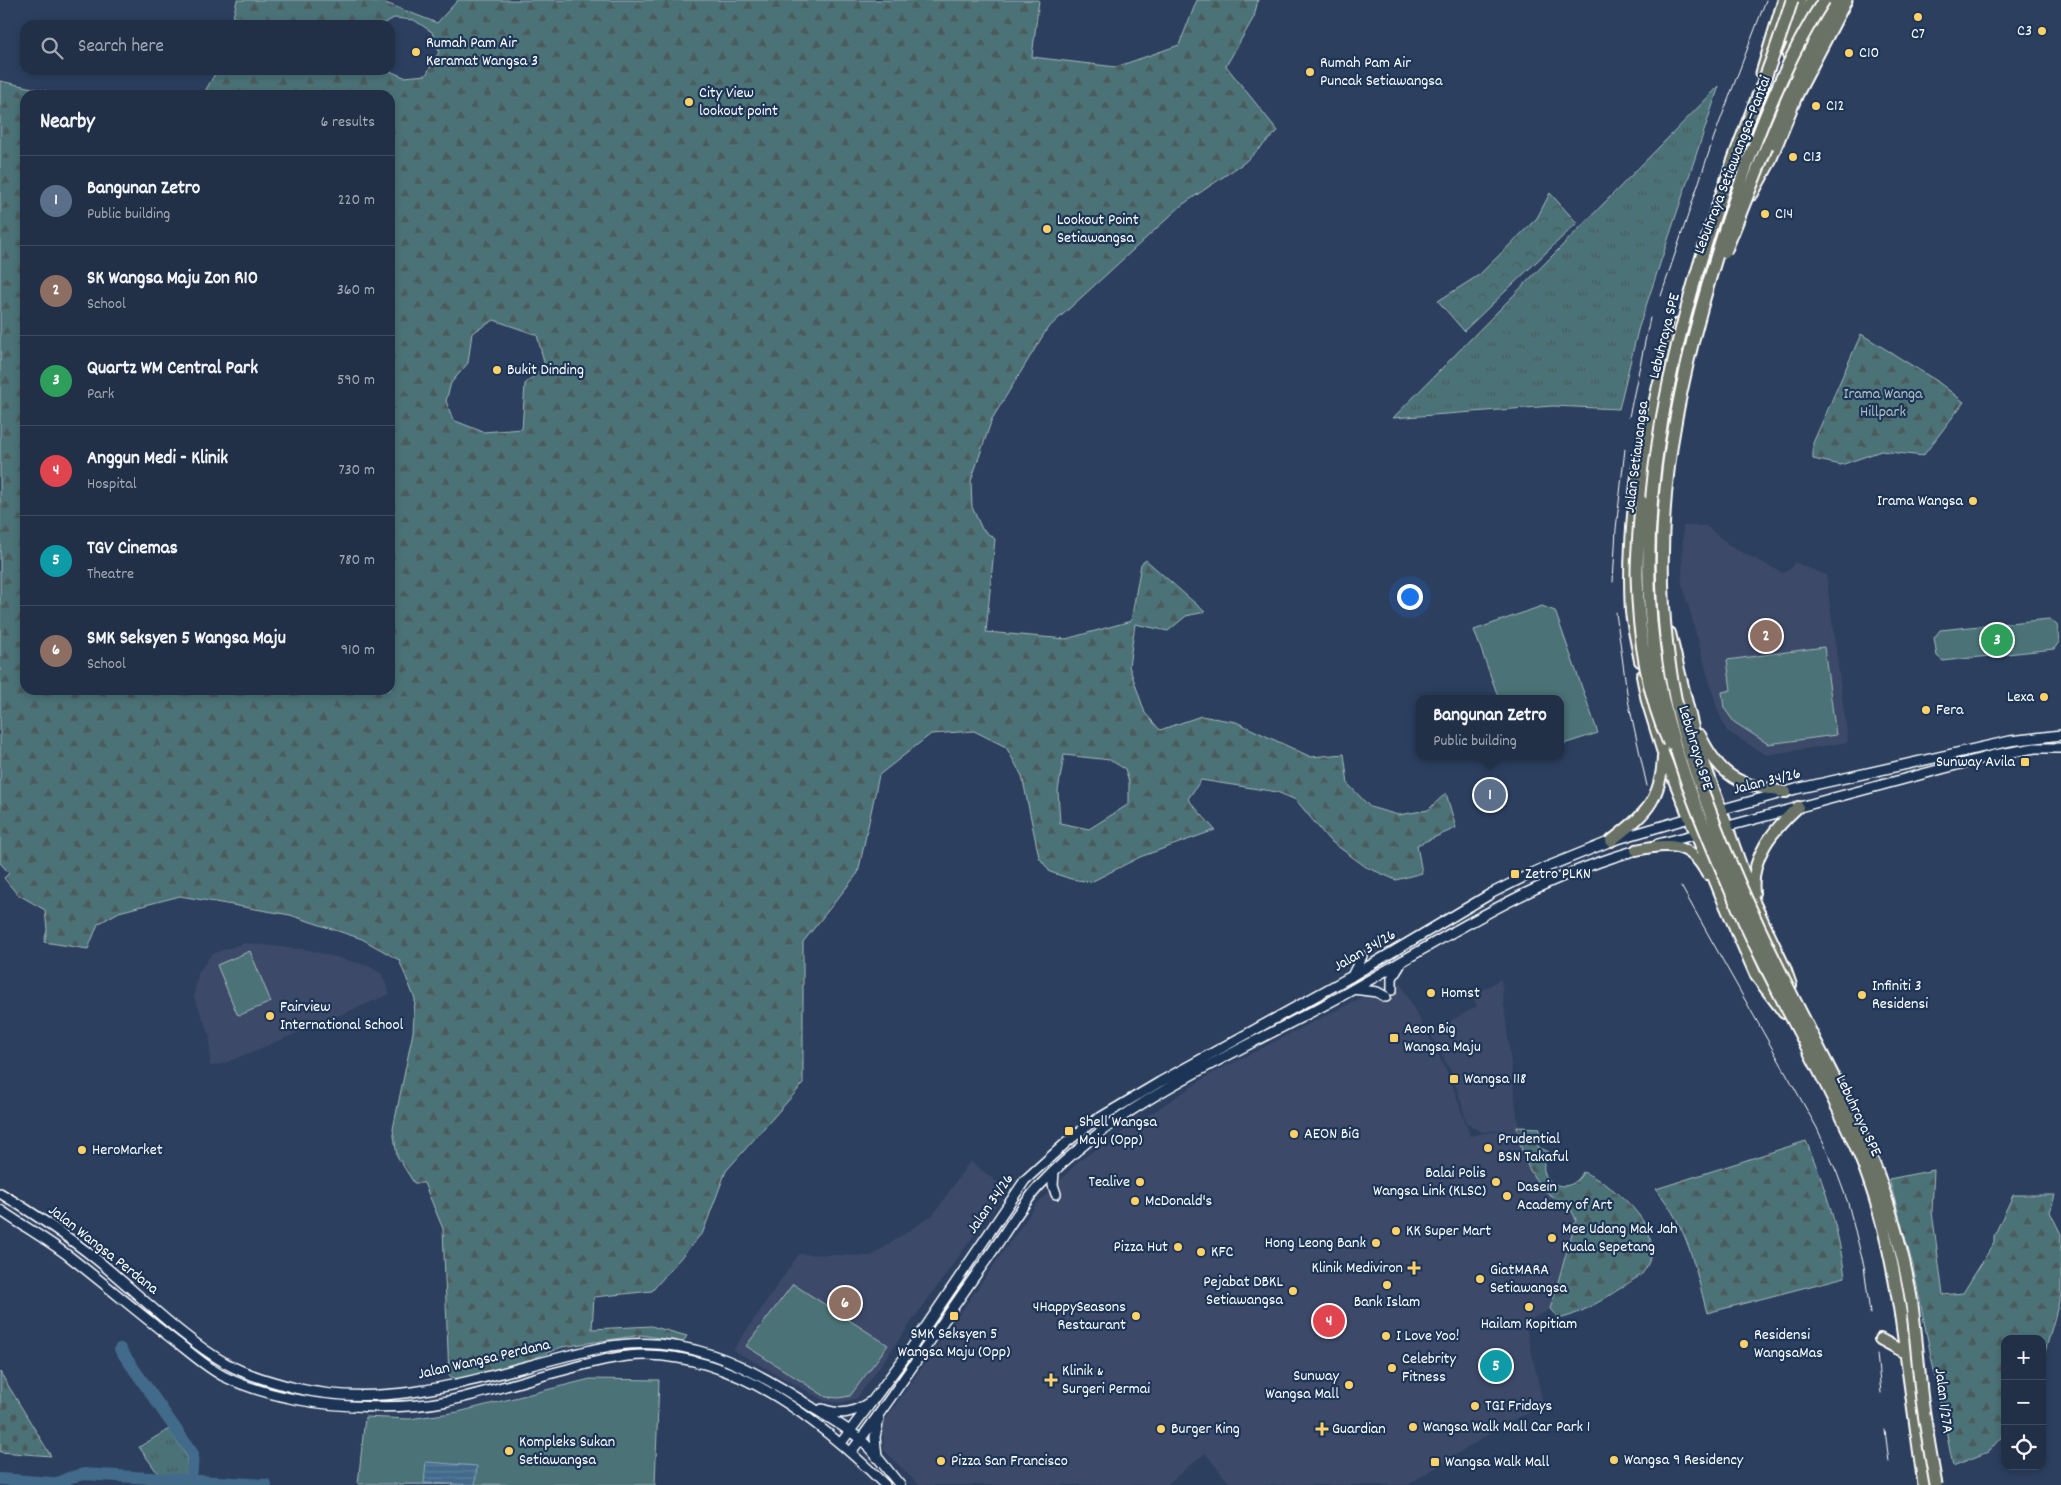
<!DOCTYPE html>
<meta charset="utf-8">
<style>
body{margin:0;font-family:Dekko,sans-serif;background:#29374e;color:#f1f3f6}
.controls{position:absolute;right:15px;bottom:15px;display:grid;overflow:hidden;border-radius:10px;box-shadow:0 2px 8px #0003}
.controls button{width:45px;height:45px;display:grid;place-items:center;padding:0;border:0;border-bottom:1px solid #3e4a60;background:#212f47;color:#f1f3f6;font:25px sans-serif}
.you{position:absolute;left:1409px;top:596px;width:18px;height:18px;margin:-12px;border:4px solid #fff;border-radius:50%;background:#1a73e8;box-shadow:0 0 0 8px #1a73e833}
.badge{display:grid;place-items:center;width:32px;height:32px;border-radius:50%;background:#8c9099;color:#fff;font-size:16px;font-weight:700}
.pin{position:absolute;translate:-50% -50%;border:2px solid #fff;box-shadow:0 1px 5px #0006}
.popup{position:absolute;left:1416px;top:695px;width:148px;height:65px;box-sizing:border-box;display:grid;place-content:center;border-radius:10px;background:#212f47;filter:drop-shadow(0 1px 4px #0005);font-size:16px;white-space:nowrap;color:#a2a9b4}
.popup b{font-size:19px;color:#f1f3f6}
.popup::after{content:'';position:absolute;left:50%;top:100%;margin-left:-10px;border:10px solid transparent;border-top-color:#212f47}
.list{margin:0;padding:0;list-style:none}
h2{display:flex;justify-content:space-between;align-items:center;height:65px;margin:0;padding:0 20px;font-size:21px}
h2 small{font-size:16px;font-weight:400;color:#a2a9b4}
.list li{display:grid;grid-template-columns:32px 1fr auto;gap:15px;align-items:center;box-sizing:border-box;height:90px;padding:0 20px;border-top:1px solid #3e4a60}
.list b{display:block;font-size:19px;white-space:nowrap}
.list p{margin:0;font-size:16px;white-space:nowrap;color:#a2a9b4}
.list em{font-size:16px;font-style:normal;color:#a2a9b4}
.icon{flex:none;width:28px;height:28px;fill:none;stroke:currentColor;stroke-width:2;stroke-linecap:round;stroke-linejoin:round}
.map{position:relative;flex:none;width:2061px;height:1485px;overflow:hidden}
.search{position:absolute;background:#212f47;box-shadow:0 2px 8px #0003;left:20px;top:20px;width:375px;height:55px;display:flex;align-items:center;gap:12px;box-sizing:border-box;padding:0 18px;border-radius:15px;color:#a2a9b4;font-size:19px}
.panel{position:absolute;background:#212f47;box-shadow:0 2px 8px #0003;left:20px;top:90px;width:375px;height:605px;border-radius:15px}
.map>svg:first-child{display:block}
.built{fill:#3e4a69}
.grass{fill:url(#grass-tufts);stroke:#a5b9bb}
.forest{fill:url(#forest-firs);stroke:#a5b9bb;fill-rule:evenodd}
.cemetery{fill:url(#cemetery-stones);stroke:#a5b9bb}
.park{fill:url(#park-crowns);stroke:#a5b9bb}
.garden{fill:#4b7377;stroke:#a5b9bb}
.water{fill:url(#water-rules);stroke:#8ea6b9}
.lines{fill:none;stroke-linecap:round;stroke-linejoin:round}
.river{stroke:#426a8a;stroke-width:12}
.secondary-casing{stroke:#fff;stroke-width:12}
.primary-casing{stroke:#fff;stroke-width:14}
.highway-casing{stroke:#fff;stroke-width:15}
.secondary{stroke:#1d3557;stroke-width:9}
.primary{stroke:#6b7165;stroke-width:10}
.highway{stroke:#6b7165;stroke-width:11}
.tram{stroke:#fff;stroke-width:1}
.highway-bridge-casing{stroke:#fff;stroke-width:15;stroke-linecap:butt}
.highway-bridge{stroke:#6b7165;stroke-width:11}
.poi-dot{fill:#ffd166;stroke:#1d3557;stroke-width:2}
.labels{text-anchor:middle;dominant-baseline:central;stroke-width:4.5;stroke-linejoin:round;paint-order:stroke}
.poi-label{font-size:16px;fill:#fff;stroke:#1d3557;text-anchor:start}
.street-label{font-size:16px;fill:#fff;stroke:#1d3557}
.park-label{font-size:16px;fill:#aec0c2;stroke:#1d3557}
</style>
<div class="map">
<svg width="2061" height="1485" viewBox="0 0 2061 1485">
<defs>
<pattern id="grass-tufts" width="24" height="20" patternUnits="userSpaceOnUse" patternTransform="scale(1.25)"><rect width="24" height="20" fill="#4b7377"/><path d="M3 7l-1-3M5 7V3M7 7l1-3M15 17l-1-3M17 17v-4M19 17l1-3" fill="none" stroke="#4c5a5b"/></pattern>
<pattern id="forest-firs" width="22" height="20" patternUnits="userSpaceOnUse" patternTransform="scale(1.25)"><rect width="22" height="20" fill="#4b7377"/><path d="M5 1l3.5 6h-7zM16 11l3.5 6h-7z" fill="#4c5a5b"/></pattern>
<pattern id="cemetery-stones" width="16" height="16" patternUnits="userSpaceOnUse" patternTransform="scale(1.25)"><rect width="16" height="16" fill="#4b7377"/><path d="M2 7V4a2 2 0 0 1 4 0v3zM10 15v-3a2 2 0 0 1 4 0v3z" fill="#4c5a5b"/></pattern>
<pattern id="park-crowns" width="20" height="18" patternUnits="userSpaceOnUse" patternTransform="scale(1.25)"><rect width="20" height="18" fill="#4b7377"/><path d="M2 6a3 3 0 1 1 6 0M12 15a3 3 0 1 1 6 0" fill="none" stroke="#4c5a5b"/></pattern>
<pattern id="water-rules" width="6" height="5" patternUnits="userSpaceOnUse" patternTransform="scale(1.25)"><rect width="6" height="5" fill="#426a8a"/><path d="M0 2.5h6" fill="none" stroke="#5e809c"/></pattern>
</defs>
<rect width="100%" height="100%" fill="#2c3f5f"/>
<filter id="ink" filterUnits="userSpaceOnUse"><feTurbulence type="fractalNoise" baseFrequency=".02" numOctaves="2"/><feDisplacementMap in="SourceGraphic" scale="10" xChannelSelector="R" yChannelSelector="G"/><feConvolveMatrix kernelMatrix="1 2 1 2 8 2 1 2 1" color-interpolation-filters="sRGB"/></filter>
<g filter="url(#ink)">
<path class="built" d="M1683,526H1706L1733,548L1783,573L1792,568L1794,562L1826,575L1848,742L1766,755L1727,731L1717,708L1682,583Z
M244,943L309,950L369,966L382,974L390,994L225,1063L210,1066V1035L194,997L198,973L212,954Z
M1398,979L1449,1075L1470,1136L1512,1128L1482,1132L1467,1123L1453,1075L1432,1037L1433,1031L1477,1006L1472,996L1501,979L1521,1150L1531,1174L1539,1184L1558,1201L1571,1207L1576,1220L1550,1309L1525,1323L1543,1404L1537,1409L1505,1424L1408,1485H1231L1205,1453L1166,1485H919L884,1450L883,1423L1036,1205L1080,1160L1211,1074Z
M970,1161L1002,1186V1196L857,1398L840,1403L825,1401L733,1350L799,1254L871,1256L934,1214Z"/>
<path class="grass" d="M1719,86L1638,330L1619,409L1553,406L1393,418Z
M169,1429L187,1456L186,1477L159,1475L139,1447Z"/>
<path class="forest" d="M237,0H359L383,2L437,23L458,0H1039L1032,57L1116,67L1179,45L1197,0H1258L1254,17L1226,66L1278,131L1245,162L1182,205L1047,329L992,419L971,481L972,507L982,529L995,539L986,632L1066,639L1131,621L1141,564L1146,560L1205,612L1186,616L1168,631L1135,624L1129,666L1145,713L1160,730L1201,716L1236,722L1311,757L1344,754L1348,784L1370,807L1398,815L1428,810L1446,793L1456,828L1417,845L1422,873L1396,880L1366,867L1329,840L1296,800L1277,792L1201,780L1188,799L1215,830L1140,857L1091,882L1071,879L1050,872L1039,857L1022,776L1006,747L974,731L931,734L879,775L858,873L803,942V1084L726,1171L703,1232L652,1291L594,1297L592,1329L651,1326L687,1336L683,1342L641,1335L562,1347L514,1366L457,1379L449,1376L443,1229L424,1183H414L397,1156L393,1129L413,1032L415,999L399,960L362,939L290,915L180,896L119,912L98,924L88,949L44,942L47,930L45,910L17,894L4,878L9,873L0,863V81L65,95H25V690H390V95H203L217,70H387L404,77L426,75L439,52L432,32L414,20L394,18L381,25H231ZM494,320L537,335L545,366L525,384L522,429L483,432L453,420L446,401L451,383L468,363L472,333ZM1064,755L1110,760L1125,769L1129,782V804L1089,829L1060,823L1058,791Z
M1861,334L1937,381L1964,402L1923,456L1881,451L1841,465L1813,459V443Z
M1517,1127L1540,1128L1538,1147L1549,1152C1548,1156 1544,1160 1544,1163C1540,1186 1572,1196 1583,1172C1618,1187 1675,1234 1641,1275C1615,1291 1589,1312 1559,1319L1550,1309L1576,1220C1569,1202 1563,1205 1549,1194C1528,1176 1521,1153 1517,1127Z
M1806,1141C1825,1185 1839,1230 1845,1277L1707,1313C1694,1264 1689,1230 1656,1189Z
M1934,1170L1932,1211L1943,1295L1963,1293L1994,1243V1236L2013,1195H2055L2050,1212L2061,1234V1295L2042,1363V1339H2005V1433L1988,1452L1953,1466L1913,1266L1889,1179Z"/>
<path class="cemetery" d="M0,1372L51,1456L0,1452Z"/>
<path class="park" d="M1550,193L1577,223L1464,331L1438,301L1479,275L1537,218Z"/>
<path class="garden" d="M1542,606L1555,611L1598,733L1560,745V699H1499L1474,630Z
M2049,619L2057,624L2059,642L2054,649L1943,661L1937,656L1934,638L1940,630Z
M1824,647L1836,735L1768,744L1734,722L1724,708L1722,692L1731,690L1727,660Z
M250,951L271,1002L240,1015L237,1014L217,965Z
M793,1284L888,1345L850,1396L839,1398L826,1397L746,1346Z
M590,1379L659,1380L655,1485L358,1484L365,1417L409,1419L458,1412Z"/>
<path class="water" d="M426,1462L477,1466L475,1485L424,1483Z"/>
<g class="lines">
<path class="river" d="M120,1349L193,1454L191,1481
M0,1479L65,1484
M57,1484L68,1478L84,1474L266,1485"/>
<g class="secondary-casing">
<path id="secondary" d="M1716,811L1796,789L2010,741L2061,735
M1721,828L1994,755L2035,748H2061
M1658,844L1701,833
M1353,974L1362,956
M1353,989L1377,992L1386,997
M1392,990V978L1400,965
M1054,1172L1053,1185L1056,1194
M0,1193C33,1213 66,1235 96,1259C139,1294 180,1337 227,1364C247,1375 273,1382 295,1388C402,1413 497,1370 600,1348C682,1331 747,1364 813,1408C829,1418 846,1427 860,1439C875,1452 887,1470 900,1485
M0,1210C23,1226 48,1240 70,1257C106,1285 140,1314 175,1341C191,1353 206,1367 223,1376C245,1387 270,1394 294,1399C340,1408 402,1410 448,1401C488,1392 528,1379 568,1369C593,1362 620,1355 646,1355C740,1356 821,1422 885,1485
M822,1409C841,1416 853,1413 870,1402
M841,1443L908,1353L1025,1180L1067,1142L1091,1123L1160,1082L1352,976L1492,893L1532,873L1611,841L1696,816
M851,1452C899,1389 941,1323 987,1259C1004,1235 1021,1205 1041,1184C1123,1098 1240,1052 1343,995C1440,941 1533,878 1641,849
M877,1458L875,1437L879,1419"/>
</g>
<g class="primary-casing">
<path id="primary" d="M1785,39L1800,0
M1788,55L1811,0
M1650,422L1658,386L1679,323
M1638,467C1632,515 1628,564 1631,612C1633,629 1637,645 1640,661
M1663,470L1672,410
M1647,489L1653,441
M1670,633L1696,740L1755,904L1785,968L1791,985
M1642,676L1647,701L1663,753L1722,898L1756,976L1784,1013
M1700,735C1721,779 1740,785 1786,792
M1611,841C1644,815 1661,802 1663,757
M1636,850C1667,843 1690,841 1707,874
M1754,893C1750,857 1773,830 1798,807
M1880,1339L1902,1351"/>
</g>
<g class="highway-casing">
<path id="highway" d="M1762,73L1784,0
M1767,146L1812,42L1836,0
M1752,194L1769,163L1797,94L1846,0
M1641,501L1643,471L1652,415
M1901,1317L1924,1485"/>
</g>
<use href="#secondary" class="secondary"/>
<use href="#primary" class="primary"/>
<use href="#highway" class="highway"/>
<path class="tram" d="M1661,296L1714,137L1766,0
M1629,417L1650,318
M1613,582L1616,529L1625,449
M1616,613L1628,700L1647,786
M1681,886L1817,1128L1837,1173L1848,1203L1864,1266L1870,1314
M1877,1354L1881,1393
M1885,1430L1889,1462"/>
<g class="highway-bridge-casing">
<path id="highway-bridge" d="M1792,0C1775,58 1750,113 1730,170C1675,328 1628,507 1658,675C1672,757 1707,836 1740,912C1776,995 1824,1072 1860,1156C1881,1207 1893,1263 1901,1317
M1824,0C1781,67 1752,147 1727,223C1674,386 1640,545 1679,716C1686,747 1697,777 1708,806C1735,880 1769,951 1805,1021C1833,1077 1864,1132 1884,1192C1895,1226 1905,1262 1911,1298C1916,1332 1918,1366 1922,1400C1926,1428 1931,1457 1936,1485
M1725,252L1767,146
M1641,501C1640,525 1637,550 1637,574C1638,630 1646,692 1669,743"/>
</g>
<use href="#highway-bridge" class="highway-bridge"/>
</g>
</g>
<g class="poi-dot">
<circle cx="1918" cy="17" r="5"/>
<circle cx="2042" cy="31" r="5"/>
<circle cx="416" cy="52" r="5"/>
<circle cx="1849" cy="53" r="5"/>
<circle cx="1310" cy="72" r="5"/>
<circle cx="689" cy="102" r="5"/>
<circle cx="1816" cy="106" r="5"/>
<circle cx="1793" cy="157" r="5"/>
<circle cx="1765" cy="214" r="5"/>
<circle cx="1047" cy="229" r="5"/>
<circle cx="497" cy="370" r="5"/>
<circle cx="1973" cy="501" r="5"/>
<circle cx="2044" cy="697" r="5"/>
<circle cx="1926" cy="710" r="5"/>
<rect x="2020" y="757" width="10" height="10" rx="2.5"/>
<rect x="1510" y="869" width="10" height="10" rx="2.5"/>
<circle cx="1431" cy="993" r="5"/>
<circle cx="1862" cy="995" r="5"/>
<circle cx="270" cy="1016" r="5"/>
<rect x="1389" y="1033" width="10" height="10" rx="2.5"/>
<rect x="1449" y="1074" width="10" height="10" rx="2.5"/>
<rect x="1064" y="1126" width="10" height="10" rx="2.5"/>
<circle cx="1294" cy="1134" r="5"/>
<circle cx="1488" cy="1148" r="5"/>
<circle cx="82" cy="1150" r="5"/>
<circle cx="1140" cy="1182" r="5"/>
<circle cx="1496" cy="1182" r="5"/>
<circle cx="1507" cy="1196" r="5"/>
<circle cx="1135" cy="1201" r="5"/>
<circle cx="1396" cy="1231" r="5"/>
<circle cx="1552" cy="1238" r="5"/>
<circle cx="1376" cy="1243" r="5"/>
<circle cx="1178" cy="1247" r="5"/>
<circle cx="1201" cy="1252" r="5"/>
<path d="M1411.5 1260.5h5v5h5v5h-5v5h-5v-5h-5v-5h5z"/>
<circle cx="1480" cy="1279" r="5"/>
<circle cx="1387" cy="1285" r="5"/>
<circle cx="1293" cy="1291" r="5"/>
<circle cx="1529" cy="1307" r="5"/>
<rect x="949" y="1311" width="10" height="10" rx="2.5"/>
<circle cx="1136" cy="1316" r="5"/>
<circle cx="1386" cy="1336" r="5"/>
<circle cx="1744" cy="1344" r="5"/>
<circle cx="1392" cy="1368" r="5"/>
<path d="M1048.5 1372.5h5v5h5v5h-5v5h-5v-5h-5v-5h5z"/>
<circle cx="1349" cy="1385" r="5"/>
<circle cx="1475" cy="1406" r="5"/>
<circle cx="1413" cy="1427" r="5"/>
<circle cx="1161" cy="1429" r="5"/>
<path d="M1319.5 1421.5h5v5h5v5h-5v5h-5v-5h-5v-5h5z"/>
<circle cx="509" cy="1451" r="5"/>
<circle cx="1614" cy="1460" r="5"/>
<circle cx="941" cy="1461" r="5"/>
<rect x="1430" y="1457" width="10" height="10" rx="2.5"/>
</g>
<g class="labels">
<g class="poi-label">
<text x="2032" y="31" text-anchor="end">C3</text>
<text x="1918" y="34" text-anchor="middle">C7</text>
<text x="426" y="43">Rumah Pam Air<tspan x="426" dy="18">Keramat Wangsa 3</tspan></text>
<text x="1859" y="53">C10</text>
<text x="1320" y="63">Rumah Pam Air<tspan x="1320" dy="18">Puncak Setiawangsa</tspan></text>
<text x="699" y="93">City View<tspan x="699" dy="18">lookout point</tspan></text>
<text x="1826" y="106">C12</text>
<text x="1803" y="157">C13</text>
<text x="1775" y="214">C14</text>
<text x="1057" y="220">Lookout Point<tspan x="1057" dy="18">Setiawangsa</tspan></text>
<text x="507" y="370">Bukit Dinding</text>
<text x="1963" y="501" text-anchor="end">Irama Wangsa</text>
<text x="2034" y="697" text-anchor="end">Lexa</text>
<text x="1936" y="710">Fera</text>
<text x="2015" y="762" text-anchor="end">Sunway Avila</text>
<text x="1525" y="874">Zetro PLKN</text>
<text x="1872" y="986">Infiniti 3<tspan x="1872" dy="18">Residensi</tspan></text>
<text x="1441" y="993">Homst</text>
<text x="280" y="1007">Fairview<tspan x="280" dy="18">International School</tspan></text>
<text x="1404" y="1029">Aeon Big<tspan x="1404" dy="18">Wangsa Maju</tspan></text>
<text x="1464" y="1079">Wangsa 118</text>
<text x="1079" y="1122">Shell Wangsa<tspan x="1079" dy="18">Maju (Opp)</tspan></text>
<text x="1304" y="1134">AEON BiG</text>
<text x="1498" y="1139">Prudential<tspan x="1498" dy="18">BSN Takaful</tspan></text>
<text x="92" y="1150">HeroMarket</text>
<text x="1486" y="1173" text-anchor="end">Balai Polis<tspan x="1486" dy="18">Wangsa Link (KLSC)</tspan></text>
<text x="1130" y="1182" text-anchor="end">Tealive</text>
<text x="1517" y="1187">Dasein<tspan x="1517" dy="18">Academy of Art</tspan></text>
<text x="1145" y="1201">McDonald's</text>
<text x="1562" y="1229">Mee Udang Mak Jah<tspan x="1562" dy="18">Kuala Sepetang</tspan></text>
<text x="1406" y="1231">KK Super Mart</text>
<text x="1366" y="1243" text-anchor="end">Hong Leong Bank</text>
<text x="1168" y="1247" text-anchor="end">Pizza Hut</text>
<text x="1211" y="1252">KFC</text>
<text x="1403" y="1268" text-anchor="end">Klinik Mediviron</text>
<text x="1490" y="1270">GiatMARA<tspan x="1490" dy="18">Setiawangsa</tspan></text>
<text x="1283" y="1282" text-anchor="end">Pejabat DBKL<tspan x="1283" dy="18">Setiawangsa</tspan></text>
<text x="1387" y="1302" text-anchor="middle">Bank Islam</text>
<text x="1126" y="1307" text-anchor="end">4HappySeasons<tspan x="1126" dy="18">Restaurant</tspan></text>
<text x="1529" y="1324" text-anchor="middle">Hailam Kopitiam</text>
<text x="954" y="1334" text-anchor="middle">SMK Seksyen 5<tspan x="954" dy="18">Wangsa Maju (Opp)</tspan></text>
<text x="1754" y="1335">Residensi<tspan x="1754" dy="18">WangsaMas</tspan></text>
<text x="1396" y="1336">I Love Yoo!</text>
<text x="1402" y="1359">Celebrity<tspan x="1402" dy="18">Fitness</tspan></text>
<text x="1062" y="1371">Klinik &amp;<tspan x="1062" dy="18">Surgeri Permai</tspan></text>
<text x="1339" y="1376" text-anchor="end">Sunway<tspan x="1339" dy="18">Wangsa Mall</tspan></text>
<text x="1485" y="1406">TGI Fridays</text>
<text x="1423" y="1427">Wangsa Walk Mall Car Park 1</text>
<text x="1171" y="1429">Burger King</text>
<text x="1332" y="1429">Guardian</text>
<text x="519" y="1442">Kompleks Sukan<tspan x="519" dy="18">Setiawangsa</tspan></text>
<text x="1624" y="1460">Wangsa 9 Residency</text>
<text x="951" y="1461">Pizza San Francisco</text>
<text x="1445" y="1462">Wangsa Walk Mall</text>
</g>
<g class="street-label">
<text transform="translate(1733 165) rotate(-69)">Lebuhraya Setiawangsa–Pantai</text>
<text transform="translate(1665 336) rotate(-76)">Lebuhraya SPE</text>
<text transform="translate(1637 457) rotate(-83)">Jalan Setiawangsa</text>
<text transform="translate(1695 748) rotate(73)">Lebuhraya SPE</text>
<text transform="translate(1767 782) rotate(-14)">Jalan 34/26</text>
<text transform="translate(1365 951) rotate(-30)">Jalan 34/26</text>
<text transform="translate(1858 1116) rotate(65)">Lebuhraya SPE</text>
<text transform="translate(991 1204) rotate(-55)">Jalan 34/26</text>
<text transform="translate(103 1250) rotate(38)">Jalan Wangsa Perdana</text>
<text transform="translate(484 1360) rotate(-13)">Jalan Wangsa Perdana</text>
<text transform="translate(1943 1401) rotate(83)">Jalan 1/27A</text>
</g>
<g class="park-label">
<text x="1883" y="394">Irama Wanga<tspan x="1883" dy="18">Hillpark</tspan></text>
</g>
</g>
</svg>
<div class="controls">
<button>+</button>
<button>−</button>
<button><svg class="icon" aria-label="locate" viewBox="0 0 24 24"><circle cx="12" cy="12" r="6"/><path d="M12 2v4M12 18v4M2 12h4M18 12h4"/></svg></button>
</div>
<div class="you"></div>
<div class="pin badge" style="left:1490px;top:795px;background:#5c6f8a">1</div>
<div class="popup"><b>Bangunan Zetro</b>Public building</div>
<div class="pin badge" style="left:1766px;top:636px;background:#8d6e63">2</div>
<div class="pin badge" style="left:1997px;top:640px;background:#2e9e5b">3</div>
<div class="pin badge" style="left:1329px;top:1321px;background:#e0444e">4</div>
<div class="pin badge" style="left:1496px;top:1366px;background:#0f9aa8">5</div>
<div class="pin badge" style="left:845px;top:1303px;background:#8d6e63">6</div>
<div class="search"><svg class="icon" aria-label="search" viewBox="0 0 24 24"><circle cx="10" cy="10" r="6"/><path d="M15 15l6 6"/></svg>Search here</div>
<section class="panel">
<h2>Nearby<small>6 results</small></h2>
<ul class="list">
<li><span class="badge" style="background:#5c6f8a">1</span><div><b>Bangunan Zetro</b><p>Public building</p></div><em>220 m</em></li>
<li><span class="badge" style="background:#8d6e63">2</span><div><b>SK Wangsa Maju Zon R10</b><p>School</p></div><em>360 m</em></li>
<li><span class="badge" style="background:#2e9e5b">3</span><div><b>Quartz WM Central Park</b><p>Park</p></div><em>590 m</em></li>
<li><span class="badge" style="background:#e0444e">4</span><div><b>Anggun Medi - Klinik</b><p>Hospital</p></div><em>730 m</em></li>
<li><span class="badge" style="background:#0f9aa8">5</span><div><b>TGV Cinemas</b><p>Theatre</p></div><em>780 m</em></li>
<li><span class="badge" style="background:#8d6e63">6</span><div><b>SMK Seksyen 5 Wangsa Maju</b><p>School</p></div><em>910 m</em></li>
</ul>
</section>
</div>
